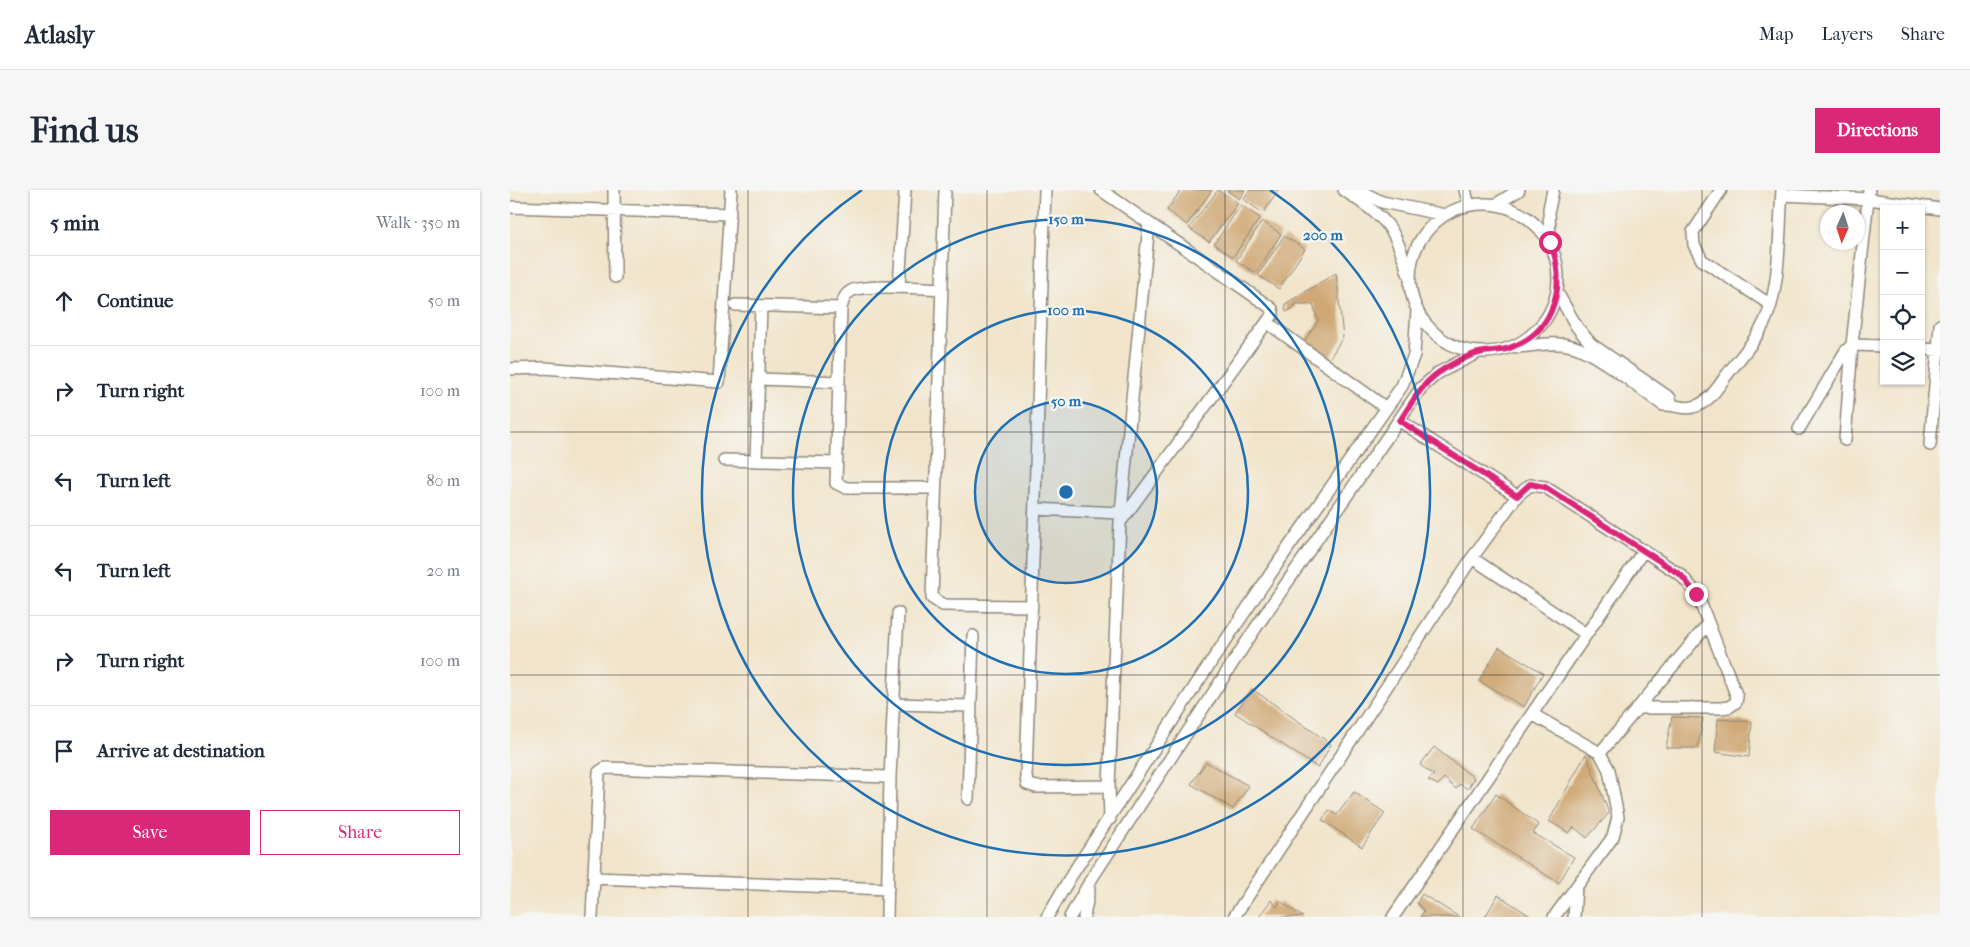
<!DOCTYPE html>
<meta charset="utf-8">
<style>
body{margin:0;font-family:"IM FELL French Canon",serif;background:#f6f6f7;color:#1f2937}
.controls{position:absolute;right:15px;top:15px;display:grid;overflow:hidden;border-radius:0px;box-shadow:0 1px 4px #0004}
.controls button{width:45px;height:45px;display:grid;place-items:center;padding:0;border:0;border-bottom:1px solid #e0e1e3;background:#fff;color:#1f2937;font:25px sans-serif}
.compass{position:absolute;left:1310px;top:15px;width:45px;height:45px;border-radius:50%;background:#fff;box-shadow:0 1px 4px #0004;rotate:183deg}
.stop{position:absolute;width:15px;height:15px;margin:-11px;border:4px solid #db2777;border-radius:50%;background:#fff}
.stop.end{background:#db2777;border-color:#fff;box-shadow:0 1px 5px #0008}
.list{margin:0;padding:0;list-style:none}
h2{display:flex;justify-content:space-between;align-items:center;height:65px;margin:0;padding:0 20px;font-size:21px}
h2 small{font-size:16px;font-weight:400;color:#747a83}
.list li{display:grid;grid-template-columns:32px 1fr auto;gap:15px;align-items:center;box-sizing:border-box;height:90px;padding:0 20px;border-top:1px solid #e0e1e3}
.list b{display:block;font-size:19px;white-space:nowrap}
.list em{font-size:16px;font-style:normal;color:#747a83}
.actions{display:flex;gap:10px;padding:15px 20px}
.actions a{flex:1;padding:11px 0;border:1px solid #db2777;border-radius:0px;text-align:center;font-size:18px;color:#db2777}
.actions .main{background:#db2777;color:#fff}
.icon{flex:none;width:28px;height:28px;fill:none;stroke:currentColor;stroke-width:2;stroke-linecap:round;stroke-linejoin:round}
.map{position:relative;flex:none;width:1430px;height:727px;overflow:hidden;border-radius:0px}
header{display:flex;align-items:center;gap:30px;box-sizing:border-box;height:70px;padding:0 25px;background:#fff;border-bottom:1px solid #e0e1e3}
header strong{font-size:24px}
nav{display:flex;gap:28px;margin-inline-start:auto;font-size:18px}
.intro{display:flex;align-items:center;justify-content:space-between;box-sizing:border-box;height:120px;padding:0 30px}
h1{margin:0;font-size:35px}
.button{padding:12px 22px;border-radius:0px;background:#db2777;color:#fff;font-size:18px;font-weight:700}
main{display:flex;gap:30px;padding:0 30px}
aside{flex:1;background:#fff;border-radius:0px;box-shadow:0 1px 4px #0004}
.map>svg:first-child{display:block}
.building{fill:#cfa876}
.lines{fill:none;stroke-linecap:round;stroke-linejoin:round}
.street-casing{stroke:#8e887a;stroke-width:14}
.street{stroke:#fff;stroke-width:11}
.route{stroke:#db2777;stroke-width:6}
.grid{fill:none;stroke:#2b2b2b;stroke-width:1;stroke-opacity:0.55}
.ring{fill:none;stroke:#1f6fb2;stroke-width:2.5}
.centre{fill:#1f6fb2;stroke:#f6f6f2;stroke-width:2.5}
.ring-label{font-size:15px;text-anchor:middle;font-weight:bold;fill:#1f6fb2;stroke:#f6f6f2;stroke-width:4.5;stroke-linejoin:round;paint-order:stroke}
</style>
<header>
<strong>Atlasly</strong>
<nav><a>Map</a><a>Layers</a><a>Share</a></nav>
</header>
<div class="intro"><h1>Find us</h1><a class="button">Directions</a></div>
<main>
<aside>
<h2>5 min<small>Walk · 350 m</small></h2>
<ul class="list">
<li><svg class="icon" aria-label="ahead" viewBox="0 0 24 24"><path d="M12 20V5M6 11l6-6 6 6"/></svg><div><b>Continue</b></div><em>50 m</em></li>
<li><svg class="icon" aria-label="right" viewBox="0 0 24 24"><path d="M7 20v-9h11M14 6l5 5-5 5"/></svg><div><b>Turn right</b></div><em>100 m</em></li>
<li><svg class="icon" aria-label="left" viewBox="0 0 24 24"><path d="M17 20v-9H6M10 6l-5 5 5 5"/></svg><div><b>Turn left</b></div><em>80 m</em></li>
<li><svg class="icon" aria-label="left" viewBox="0 0 24 24"><path d="M17 20v-9H6M10 6l-5 5 5 5"/></svg><div><b>Turn left</b></div><em>20 m</em></li>
<li><svg class="icon" aria-label="right" viewBox="0 0 24 24"><path d="M7 20v-9h11M14 6l5 5-5 5"/></svg><div><b>Turn right</b></div><em>100 m</em></li>
<li><svg class="icon" aria-label="arrive" viewBox="0 0 24 24"><path d="M6 21V4h12l-3 4 3 4H6"/></svg><div><b>Arrive at destination</b></div></li>
</ul>
<div class="actions"><a class="main">Save</a><a>Share</a></div>
</aside>
<div class="map">
<svg width="1430" height="727" viewBox="0 0 1430 727">
<rect width="100%" height="100%" fill="#f6f6f2"/>
<filter id="ink" filterUnits="userSpaceOnUse"><feTurbulence type="fractalNoise" baseFrequency=".02" numOctaves="2"/><feDisplacementMap in="SourceGraphic" scale="10" xChannelSelector="R" yChannelSelector="G"/><feConvolveMatrix kernelMatrix="1 2 1 2 8 2 1 2 1" color-interpolation-filters="sRGB"/></filter>
<filter id="wash" filterUnits="userSpaceOnUse"><feTurbulence type="fractalNoise" baseFrequency=".0096" numOctaves="4" result="noise"/><feDisplacementMap in="SourceGraphic" scale="20" xChannelSelector="R" yChannelSelector="G"/><feGaussianBlur stdDeviation="1.12" result="paint"/><feColorMatrix in="noise" values="0 0 0 0 0 0 0 0 0 0 0 0 0 0 0 0 0 1.4 0 .05"/><feComposite in="paint" operator="in"/></filter>
<g filter="url(#wash)">
<rect width="100%" height="100%" fill="#f1e4ca"/>
<g id="blocks">
<path class="building" d="M671,0H702L677,35L657,20Z
M708,0L728,13L699,52L679,38Z
M716,0H735L729,9Z
M740,0H769L753,23L733,9Z
M731,15L750,28L723,67L704,54Z
M752,31L771,44L746,83L726,71Z
M774,46L795,59L769,99L748,85Z
M826,83L833,147L818,171L792,155L808,131L803,114H785V117L776,122L775,114Z
M989,457L1033,483L1014,517L969,491Z
M742,499L821,554L808,578L725,523Z
M1162,527L1193,528L1188,558H1156Z
M1208,529L1242,532L1239,567L1205,562Z
M924,557L964,588L958,599L950,594L946,599L934,588L928,595L918,590L924,585L910,575Z
M1076,564L1099,623L1077,648L1064,637L1059,643L1039,631Z
M696,572L739,596L723,619L681,594Z
M844,602L875,623L852,657L812,630L819,620L827,625Z
M986,604L1029,635L1023,643L1064,667L1049,693L963,639Z
M912,704L949,727H910L914,721L907,713Z
M988,705L1022,727H975Z
M761,710L767,717L770,711L793,727H749Z"/>
</g>
</g>
<g filter="url(#ink)">
<use href="#blocks" fill-opacity="0" stroke="#8e887a" stroke-width="1"/>
<g class="lines">
<g class="street-casing">
<path id="street" d="M104,0L105,87
M435,0L422,408L433,415L522,416
M535,0L516,585L517,594L526,597L599,596
M591,0L757,115L762,119L763,124L611,331
M834,0C875,29 884,32 898,83
M848,0L872,12L935,25
M955,0L959,15
M1211,0L1183,42L1184,55L1192,70L1261,115
M1272,5L1359,9L1430,19
M900 88a74 74 0 1 1 148 0a74 74 0 1 1-148 0Z
M985,15L1009,0
M0,17L220,24
M1040,52L1039,19L1043,0
M389,97L395,0
M1048,104L1067,137L1081,154L1160,208L1162,214
M225,115L331,118
M758,133L876,218
M1007,157C1025,156 1044,151 1062,156C1086,162 1131,200 1153,215C1164,214 1173,220 1183,217C1198,214 1208,197 1216,186C1229,169 1245,152 1254,133C1271,99 1269,38 1272,0
M1411,159L1430,160
M0,179L34,178L209,192L221,0
M249,189L329,192
M890,231L1007,306
M1289,239L1335,162L1342,155L1359,0
M1335,250L1342,155L1374,156
M1420,255L1430,135
M214,270L326,273
M246,271L251,116
M425,298H336L326,293L331,118C333,111 334,105 341,101C353,94 415,98 432,99
M525,319L610,323
M962,368L1076,444
M384,514L461,516
M1022,524L1090,563L1099,580L1108,627L1103,647L1044,727
M1090,563L1198,434
M458,609L463,446
M600,629L599,596L610,332L639,34
M84,688L378,699
M82,727L89,582L95,578L380,587
M377,727L380,587L388,423
M537,727L561,686L693,484L778,358L892,196L904,165L907,120
M560,727L582,688L745,439L911,198L928,183L969,162
M574,727L579,699
M724,727L962,368L1007,306L1020,295L1035,297L1171,385L1187,404L1227,507L1226,512L1219,517L1210,518H1128
M883,727L1134,360
M1064,727L1066,697"/>
</g>
<use href="#street" class="street"/>
</g>
</g>
<g class="lines" filter="url(#ink)">
<path class="route" d="M1040,52C1057,91 1046,141 1002,157C991,162 980,160 969,163C956,166 938,176 928,183C911,195 901,214 890,231L1007,306L1020,294L1035,297L1171,385L1186,404"/>
</g>
<path class="grid" d="M238,0V727M477,0V727M715,0V727M953,0V727M1192,0V727M0,242H1430M0,485H1430"/>
<circle cx="556" cy="302" r="91" fill="#1f6fb2" fill-opacity=".12"/>
<g class="ring">
<circle cx="556" cy="302" r="91"/>
<circle cx="556" cy="302" r="182"/>
<circle cx="556" cy="302" r="273"/>
<path d="M760 0A364 364 0 1 1 352 0"/>
</g>
<circle cx="556" cy="302" r="8" class="centre"/>
<g class="ring-label">
<text x="556" y="34">150 m</text>
<text x="813" y="50">200 m</text>
<text x="556" y="125">100 m</text>
<text x="556" y="216">50 m</text>
</g>
</svg>
<div class="controls">
<button>+</button>
<button>−</button>
<button><svg class="icon" aria-label="locate" viewBox="0 0 24 24"><circle cx="12" cy="12" r="6"/><path d="M12 2v4M12 18v4M2 12h4M18 12h4"/></svg></button>
<button><svg class="icon" aria-label="layers" viewBox="0 0 24 24"><path d="M12 4l9 5-9 5-9-5zM3 14l9 5 9-5"/></svg></button>
</div>
<svg class="compass" viewBox="-18 -18 36 36"><path d="M0-13l5 13h-10z" fill="#e53935"/><path d="M0 13l5-13h-10z" fill="#747a83"/></svg>
<div class="stop" style="left:1040px;top:52px"></div>
<div class="stop end" style="left:1186px;top:404px"></div>
</div>
</main>
